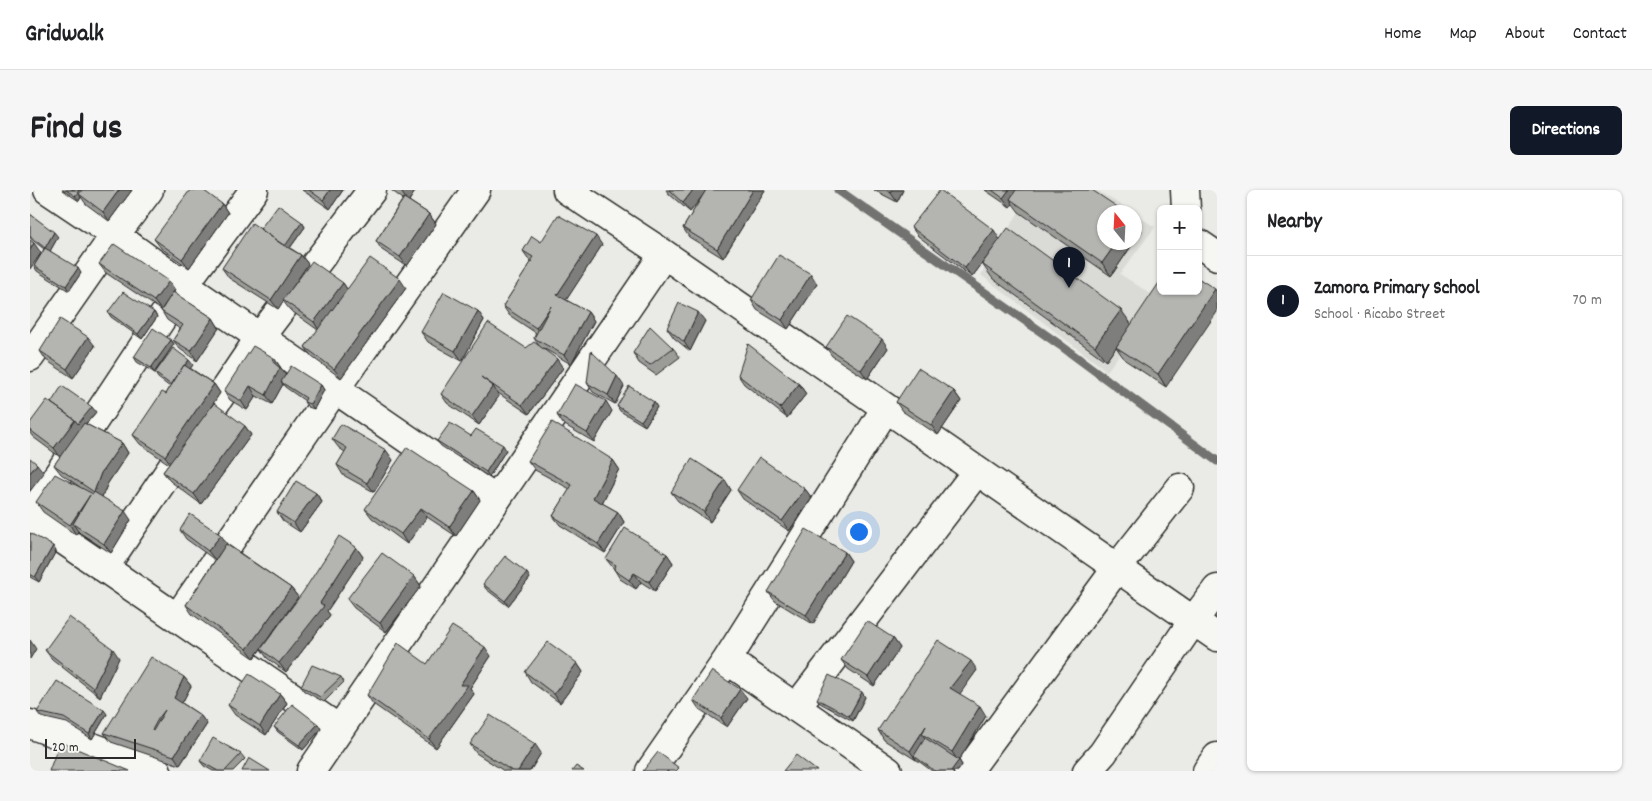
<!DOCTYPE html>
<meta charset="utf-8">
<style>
body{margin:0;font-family:Dekko,sans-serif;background:#f6f6f6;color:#202124}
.controls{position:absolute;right:15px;top:15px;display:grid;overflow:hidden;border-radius:8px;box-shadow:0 1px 4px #0004}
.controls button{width:45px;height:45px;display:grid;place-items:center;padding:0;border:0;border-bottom:1px solid #e0e0e0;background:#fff;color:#202124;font:25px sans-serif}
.compass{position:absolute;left:1067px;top:15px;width:45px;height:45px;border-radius:50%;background:#fff;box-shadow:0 1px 4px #0004;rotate:342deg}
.scale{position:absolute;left:15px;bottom:12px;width:91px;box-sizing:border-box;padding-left:5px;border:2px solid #2b2b2b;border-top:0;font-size:14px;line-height:18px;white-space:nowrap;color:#2b2b2b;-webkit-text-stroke:4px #f6f6f2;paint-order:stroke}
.you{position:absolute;left:828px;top:341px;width:18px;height:18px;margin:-12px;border:4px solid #fff;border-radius:50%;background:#1a73e8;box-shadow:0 0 0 8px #1a73e833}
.badge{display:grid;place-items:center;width:32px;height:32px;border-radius:50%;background:#111827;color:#fff;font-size:16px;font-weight:700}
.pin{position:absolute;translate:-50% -41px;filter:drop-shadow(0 1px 2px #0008)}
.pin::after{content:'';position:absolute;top:26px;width:18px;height:15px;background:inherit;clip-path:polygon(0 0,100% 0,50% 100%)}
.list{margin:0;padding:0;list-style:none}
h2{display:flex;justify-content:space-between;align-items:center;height:65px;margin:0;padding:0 20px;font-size:21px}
h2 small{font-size:16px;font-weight:400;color:#757577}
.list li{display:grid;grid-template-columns:32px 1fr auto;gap:15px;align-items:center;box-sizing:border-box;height:90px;padding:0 20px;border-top:1px solid #e0e0e0}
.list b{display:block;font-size:19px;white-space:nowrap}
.list p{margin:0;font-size:16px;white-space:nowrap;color:#757577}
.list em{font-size:16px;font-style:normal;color:#757577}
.map{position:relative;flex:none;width:1187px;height:581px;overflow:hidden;border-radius:8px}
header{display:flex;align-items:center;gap:30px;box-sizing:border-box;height:70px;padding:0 25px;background:#fff;border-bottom:1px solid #e0e0e0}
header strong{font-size:24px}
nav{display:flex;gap:28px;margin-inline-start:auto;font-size:18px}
.intro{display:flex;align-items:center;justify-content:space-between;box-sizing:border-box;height:120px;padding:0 30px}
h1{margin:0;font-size:35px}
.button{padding:12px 22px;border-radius:8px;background:#111827;color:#fff;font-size:18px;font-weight:700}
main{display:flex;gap:30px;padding:0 30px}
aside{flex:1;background:#fff;border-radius:8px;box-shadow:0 1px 4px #0004}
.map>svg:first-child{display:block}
.built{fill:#dadad6}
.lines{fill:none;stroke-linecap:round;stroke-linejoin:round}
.stream{stroke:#727270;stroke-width:9}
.street-casing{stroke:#2b2b2b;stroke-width:31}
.street{stroke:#f6f6f2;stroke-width:28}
.wall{fill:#9b9b98;stroke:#2b2b2b}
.shaded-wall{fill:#7e7e7c;stroke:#2b2b2b}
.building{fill:#b4b4b1;stroke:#2b2b2b;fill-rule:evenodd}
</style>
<header>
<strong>Gridwalk</strong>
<nav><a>Home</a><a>Map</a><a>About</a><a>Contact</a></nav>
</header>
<div class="intro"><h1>Find us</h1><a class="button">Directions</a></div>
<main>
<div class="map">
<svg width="1187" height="581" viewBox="0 0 1187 581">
<rect width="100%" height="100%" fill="#eaeae6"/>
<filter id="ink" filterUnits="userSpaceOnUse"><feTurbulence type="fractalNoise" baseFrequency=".02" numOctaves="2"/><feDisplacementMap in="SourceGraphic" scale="10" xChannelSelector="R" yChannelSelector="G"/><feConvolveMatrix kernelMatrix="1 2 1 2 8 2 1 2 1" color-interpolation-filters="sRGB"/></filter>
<g filter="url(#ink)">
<path class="built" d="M1002,0H1066L1103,22H1074V52H1104L1105,24L1125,37L1090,84L1130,110L1077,181L951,85Z"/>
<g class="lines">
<path class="stream" d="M808,0L1030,155L1187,271"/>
<g class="street-casing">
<path id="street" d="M18,0L85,45L154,95L466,310
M537,0L634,64L1187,447
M1155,0L1156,19
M1168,53L1187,66
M0,167L85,45L119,0
M0,327L154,95L224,0
M0,327L309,539
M74,378L230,147L342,0
M147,428L305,199L446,0
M697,470L858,581
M766,518L947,281
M0,534L127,581
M281,581L634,64
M620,581L697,470L856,218
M938,581L1087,378L1150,298
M1057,581L1073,563L1163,431L1187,399
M1177,581L1187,567"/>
</g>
<use href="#street" class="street"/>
</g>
<path class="wall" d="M32,0H102L79,31L56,14L51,7L49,11Z
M272,0H313L300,19Z
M361,0H386L379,11L399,24L406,34L377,76L352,60L346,51L373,9Z
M636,0H735L693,68L659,47L653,38L675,2L660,22L639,4Z
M844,0H873L867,12Z
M955,0H1062L1074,52H1104L1081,86L989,22L983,14L980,17Z
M192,14L198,23L159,78L131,58L124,49Z
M0,24L28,47L20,61L51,83L39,101L7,81L4,76L14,59L0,48Z
M272,32L275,37L260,58L271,65L278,74L258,103L313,93L317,99L376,98L311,188L282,167L275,157L288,140L260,120L253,111L248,119L199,88L192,78L230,39Z
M881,37L970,49L1091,120L1136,197L1095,170L1086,157L1076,171L963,89L952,74L962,60L942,87L888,46Z
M511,52L572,55L536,110L558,122L564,131L541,174L513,158L533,178L499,224L468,203L469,206L449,235L417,213L411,204L496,158L509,156L504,148L506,143L479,125L473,116L501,73L500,71L493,61Z
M69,74L145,100L144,103L183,128L189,138L167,171L150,159L143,150L150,139L137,130L131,120L76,83Z
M787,94L758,139L727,120L721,110Z
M448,121L454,130L432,171L398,152L391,142Z
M78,122H124L127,127L112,149L81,127Z
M675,131L660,161L644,148L637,138Z
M141,150L144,154L126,181L163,175L160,178L184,194L190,203L175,225L215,236L221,245L171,314L140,291L133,282L139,274L110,254L103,245L136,204L140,197L128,188L125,183L107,172L104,167Z
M65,156L43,188L16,170L10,161Z
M796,157L858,158L837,189L802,166Z
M643,158L650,167L626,185L609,173L603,163Z
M244,168L256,185L291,195L294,200L284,219L278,217L274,212L275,211L255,197L253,194L242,214L226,206L217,220L200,210L194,201Z
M708,185L769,194L776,204L757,228L714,194Z
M557,193L594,196L585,214L563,202Z
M924,201L931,211L908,245L872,221L866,212Z
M21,213L66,222L56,234L92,253L98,263L78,293L72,307L101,330L81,363L50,343L48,341L46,345L13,322L6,312L50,297L31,284L24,275L30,267L3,247L0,243V233Z
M587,216L627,217L615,236L590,221Z
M582,221L564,252L533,234L527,225Z
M441,246L476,260L459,287L411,256L407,251Z
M302,249L363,270L344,302L313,285L307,275L315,262L309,258Z
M583,270L589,279L572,313L588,322L594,332L575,363L530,335L523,326L540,299L505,280L498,271Z
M695,290L701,300L680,332L648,311L641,302Z
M775,299L782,308L759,341L713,309L707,300Z
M444,301L450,310L426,346L397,327L377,354L342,328L335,319Z
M286,303L292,312L270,342L253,331L247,322Z
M150,340L197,354L261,398L268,407L238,449L326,357L333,367L297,421L300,425L256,482L237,468L231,459L224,468L162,424L156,415L189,364L185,370L156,349Z
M0,343L26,361L9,392L0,387Z
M815,362L821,371L783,434L745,411L738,402Z
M637,364L643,373L625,401L611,392L606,399L590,389L584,379L576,369Z
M384,386L391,396L356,442L324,418L317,409Z
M500,388L478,416L456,399L453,394Z
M863,448L870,458L844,496L818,479L811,470Z
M15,460L89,468L70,507L22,469Z
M461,466L440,498L444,504L406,558L343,514L337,505L397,474Z
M547,473L553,482L530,513L501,492L495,482Z
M947,480L929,504L956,526L929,570L932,575L928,581H902L887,570H886L854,550L848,540Z
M154,487L161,496L152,513L170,525L177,534L150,575L81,552L74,543Z
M311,487L314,492L294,512L274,501L271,496Z
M250,504L257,513L236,545L205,525L198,515Z
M835,507L823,531L790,513L787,509Z
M717,508L697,537L669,519L663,510Z
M7,522L77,524L62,549L37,533L11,527Z
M288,534L291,539L273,560L248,542L244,537Z
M440,554L511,563L500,581H474L446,563Z
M211,564L215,569L203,581H183L174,576L170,571Z"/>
<path class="shaded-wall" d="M49,0H56L49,4L51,7L49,11L45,6Z
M89,0H102L79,31L73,22Z
M300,0H313L300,19L293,10Z
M373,0H386L378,12L372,3Z
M663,0H677L660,22L653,13Z
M723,0H735L693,68L687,59Z
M862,0H873L867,12L861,3Z
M979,0H992L980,9L983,14L980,17L973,8Z
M192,14L198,23L159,78L152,69Z
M399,24L406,34L377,76L370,67Z
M1104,30L1112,41L1104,52Z
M272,32L275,37L257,62L253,57Z
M964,40L970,50L942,87L935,78Z
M24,42L28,47L19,63L15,58Z
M566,46L572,55L533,115L527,105Z
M1087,52H1104L1081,86L1072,73Z
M4,53L11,63L0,79V60Z
M271,65L278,74L248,119L241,110Z
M48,78L51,83L39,101L36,96Z
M781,84L787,94L758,139L752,130Z
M370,89L376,98L311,188L304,179Z
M139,91L145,100L131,120L124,111Z
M313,93L319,102L290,142L284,132Z
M1185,99L1187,103V122L1136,197L1128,184Z
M521,116L513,147L506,138Z
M1091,120L1102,135L1076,171L1065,156Z
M448,121L454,130L432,171L425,161Z
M124,122L127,127L112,149L108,144Z
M558,122L564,131L541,174L534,165Z
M668,122L675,131L660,161L654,152Z
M183,128L189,138L167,171L161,161Z
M58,147L65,156L43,188L37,179Z
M852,149L858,158L837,189L831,180Z
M141,150L144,154L124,183L121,178Z
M244,168L257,187L251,192L253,194L242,214L236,205Z
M527,169L533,178L499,224L492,215Z
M159,170L163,175L144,200L141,195Z
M587,186L594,196L585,214L578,205Z
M184,194L190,203L142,276L135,266Z
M769,194L776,204L757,228L750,218Z
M291,195L294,200L284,219L280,214Z
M220,196L226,206L217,220L211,211Z
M463,196L469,206L449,235L442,226Z
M924,201L931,211L908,245L901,235Z
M576,211L582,221L564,252L557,243Z
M624,212L627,217L615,236L611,231Z
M62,217L66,222L51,239L30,267L24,258L45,230Z
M215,236L221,245L171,314L164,304Z
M92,253L98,263L78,293L70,311L64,302L71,283Z
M473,255L476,260L459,287L456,282Z
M356,260L363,270L344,302L337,293Z
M583,270L589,279L570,317L563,308Z
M7,274L14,283L0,301V283Z
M695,290L701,300L680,332L674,322Z
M775,299L782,308L759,341L752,331Z
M444,301L450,310L426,346L419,337Z
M286,303L292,312L270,342L264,333Z
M60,305L43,334L48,341L46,345L40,335Z
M391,318L397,327L377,354L371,344Z
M95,321L101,330L81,363L74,354Z
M588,322L594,332L575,363L568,354Z
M191,345L197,354L185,370L178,361Z
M23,356L26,361L9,392L5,387Z
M326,357L333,367L297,421L300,425L256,482L249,473L290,413Z
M815,362L821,371L783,434L776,425Z
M637,364L643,373L625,401L619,392Z
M497,383L500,388L478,416L475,411Z
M604,383L611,392L606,399L599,390Z
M384,386L391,396L356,442L350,433Z
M261,398L268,407L224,468L217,459Z
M863,448L870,458L844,496L838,487Z
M0,450L6,459L0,469Z
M455,457L461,466L440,498L444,504L406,558L399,549L430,495Z
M83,459L89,468L70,507L63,498Z
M941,471L947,480L927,508L920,498Z
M547,473L553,482L530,513L524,504Z
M154,487L161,496L150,517L144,508Z
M710,499L717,508L697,537L691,528Z
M832,502L835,507L823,531L819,526Z
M250,504L257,513L236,545L230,536Z
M950,516L956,526L929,570L932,575L928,581H921L928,571L922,562Z
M74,520L77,524L62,549L59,544Z
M170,525L177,534L150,575L144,566Z
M288,534L291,539L273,560L269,555Z
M896,536L892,544L898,552L884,566L886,570L880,561Z
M505,554L511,563L500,581H488Z"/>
<path class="building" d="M36,0H49L45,6Z
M52,0H89L73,22L49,4Z
M160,0H173L192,14L152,69L124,49Z
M279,0H300L293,10Z
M639,0H663L653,13Z
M676,0H723L687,59L653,38Z
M856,0H862L861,3Z
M910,0L964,40L935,78L881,37Z
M962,0H979L973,8Z
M986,0H1062L1095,22H1074V52H1087L1072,73L980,9Z
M374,8L399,24L370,67L346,51Z
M248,15L272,32L255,56L230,39Z
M0,24L24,42L15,58L0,46Z
M528,25L566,46L527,105L558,122L534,165L504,148L521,116L506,138L473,116L502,71H500L503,67L493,61L502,46L511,52Z
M222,33L250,53L271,65L241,110L192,78Z
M978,38L1091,120L1065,156L952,74Z
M0,50L4,53L0,60Z
M84,54L139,91L124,111L69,74Z
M15,58L48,78L36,96L4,76Z
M749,65L781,84L752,130L721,110Z
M340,68L370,89L304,179L275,157Z
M282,71L313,93L284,132L253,110Z
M1168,88L1185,99L1128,184L1086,157L1131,90V101H1168Z
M93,102L124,122L108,144L78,122Z
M143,102L183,128L161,161L143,150L153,135L131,121Z
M414,102L448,121L425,161L391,142Z
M649,113L668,122L654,152L637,138Z
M817,126L852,149L831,180L796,157Z
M30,129L58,147L37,179L10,161Z
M458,133L496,158L504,152L527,169L492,215L451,187L463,196L442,226L411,204Z
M620,136L643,158L620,175L603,163Z
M123,138L141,150L121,178L104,167Z
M718,154L769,194L750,218L708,185Z
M223,156L244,168L243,172L250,178L236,205L220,196L211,211L194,201Z
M143,158L159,170L155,175H154L141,195L125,183Z
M561,161L587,186L578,205L557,193Z
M154,175L184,194L135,266L103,245L132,202L136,204Z
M261,176L291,195L280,214L274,212L276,208L251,192Z
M888,178L924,201L901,235L866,212Z
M545,194L576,211L557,243L527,225Z
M32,196L62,217L48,234L45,230L21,213Z
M599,196L624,212L611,231L587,216Z
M17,210L45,230L24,258L0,240V233Z
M184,213L215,236L164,304L133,282Z
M522,232L583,270L563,308L588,322L568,354L523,326L542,295L498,271Z
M54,233L92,253L71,283L64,302L24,275Z
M420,233L441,246L446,239L473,255L456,282L407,251Z
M311,234L356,260L337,293L307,275L317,258L302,249Z
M377,257L444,301L419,337L391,318L371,344L335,319Z
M729,267L775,299L752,331L707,300Z
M0,268L7,274L0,283Z
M662,269L695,290L674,322L641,302Z
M25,284L63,304L64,302L95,321L74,354L43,334L60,305L40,335L6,312Z
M266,291L286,303L264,333L247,322Z
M160,324L191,345L178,361L150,340Z
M595,338L637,364L619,392L604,383L599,390L584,380L586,375L576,369Z
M776,339L815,362L776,425L738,402Z
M0,343L23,356L5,387L0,384Z
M309,346L326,357L290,413L294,416L249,473L231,459L273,402Z
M196,354L261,398L217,459L156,415Z
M352,363L384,386L350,433L317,409Z
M475,366L497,383L475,411L453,394Z
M39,427L83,459L63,498L15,460Z
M837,431L863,448L838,487L811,470Z
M422,436L455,457L430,495H438L399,549L337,505L368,453L397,474Z
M908,450L941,471L920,498L950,516L922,562L892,544L896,536L880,561L848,540Z
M518,452L547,473L524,504L495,482Z
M121,467L154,487L144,508L170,525L144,566L74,543ZM135,520L123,541L122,540L128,529Z
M282,475L311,487L290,507L271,496Z
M682,481L710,499L691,528L663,510Z
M219,484L250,504L230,536L198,515Z
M799,485L832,502L819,526L787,509Z
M27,491L74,520L59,544L34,528L7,522Z
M262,514L288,534L269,555L244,537Z
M460,525L505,554L488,581H482L440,554Z
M183,548L211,564L195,581H188L170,571Z
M895,548L929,570L921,581H905L884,566Z
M30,552L100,581H19Z
M628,562L649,578L646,581H613Z
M766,565L787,581H753Z
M219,568L240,581H212Z
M546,576L554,581H542Z"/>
</g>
</svg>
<div class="controls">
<button>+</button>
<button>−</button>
</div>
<svg class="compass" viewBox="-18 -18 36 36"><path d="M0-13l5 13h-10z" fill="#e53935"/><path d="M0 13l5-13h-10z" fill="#757577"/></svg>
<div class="scale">20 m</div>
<div class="you"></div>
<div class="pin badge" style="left:1039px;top:98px">1</div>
</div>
<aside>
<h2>Nearby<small></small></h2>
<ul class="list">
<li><span class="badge">1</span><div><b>Zamora Primary School</b><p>School · Ricabo Street</p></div><em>70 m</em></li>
</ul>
</aside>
</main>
